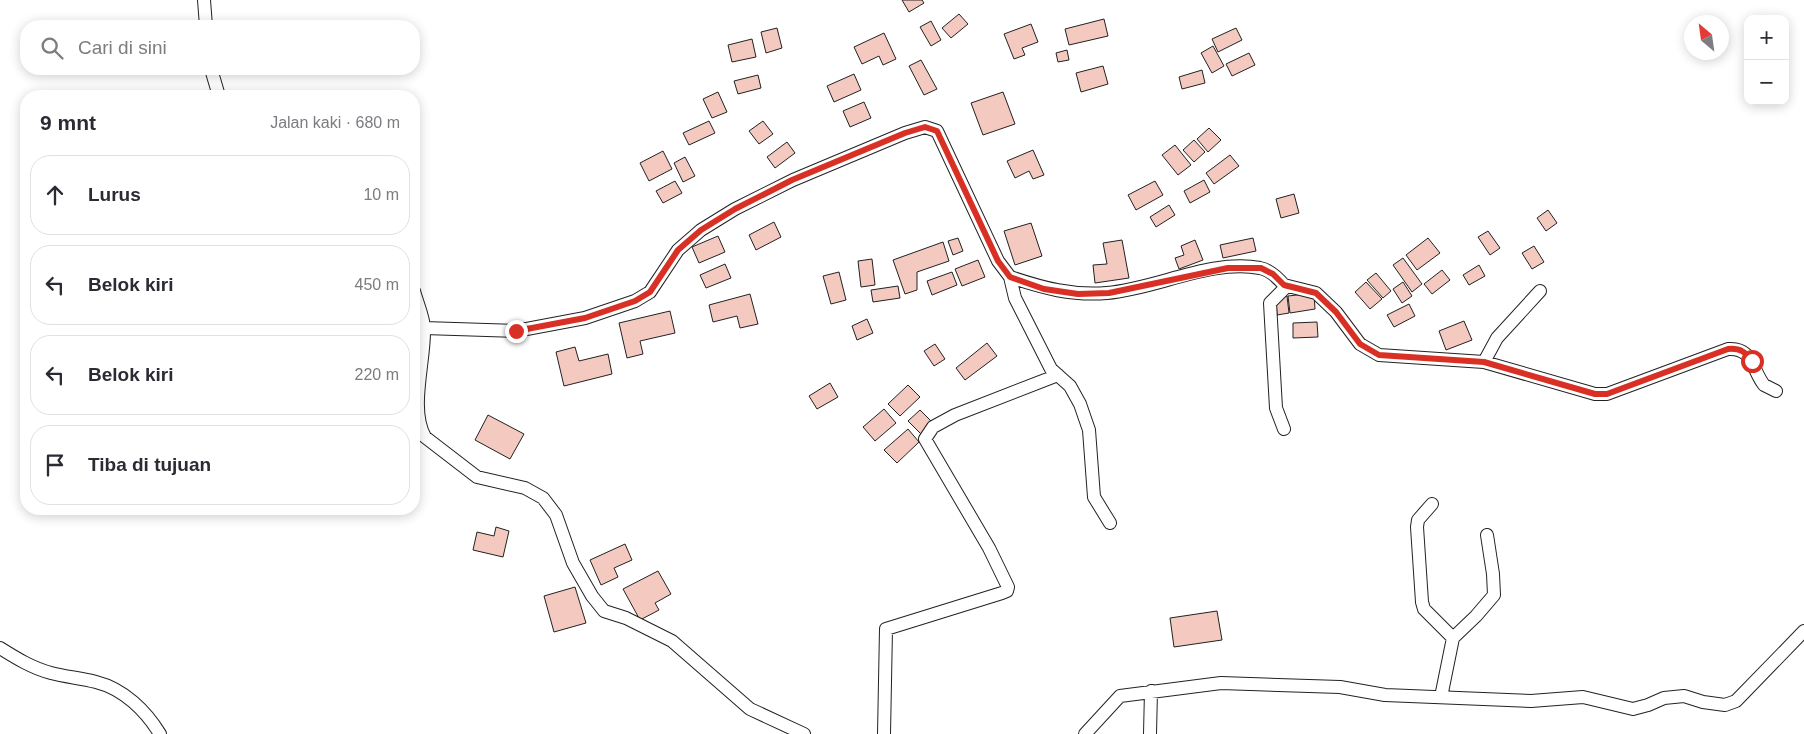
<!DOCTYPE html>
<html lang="id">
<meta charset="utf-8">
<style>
body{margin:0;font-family:Arial,sans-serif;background:#f2f2f3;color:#2b2b33}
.controls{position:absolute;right:15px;top:15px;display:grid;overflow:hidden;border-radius:10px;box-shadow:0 2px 12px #0003}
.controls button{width:45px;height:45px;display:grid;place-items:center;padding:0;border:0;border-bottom:1px solid #e1e1e2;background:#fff;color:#2b2b33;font:25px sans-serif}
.compass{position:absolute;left:1684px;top:15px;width:45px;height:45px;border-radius:50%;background:#fff;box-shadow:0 2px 12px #0003;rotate:331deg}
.stop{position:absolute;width:15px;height:15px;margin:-11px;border:4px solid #d93025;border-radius:50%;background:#fff}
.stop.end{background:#d93025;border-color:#fff;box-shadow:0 1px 5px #0008}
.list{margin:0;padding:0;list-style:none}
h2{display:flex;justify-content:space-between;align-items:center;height:65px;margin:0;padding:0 20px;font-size:21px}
h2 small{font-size:16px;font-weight:400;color:#7c7c81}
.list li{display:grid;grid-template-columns:32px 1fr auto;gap:15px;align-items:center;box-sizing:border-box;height:80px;margin:0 10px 10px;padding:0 10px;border:1px solid #e1e1e2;border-radius:20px}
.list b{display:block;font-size:19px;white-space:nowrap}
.list em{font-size:16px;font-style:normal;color:#7c7c81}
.icon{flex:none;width:28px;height:28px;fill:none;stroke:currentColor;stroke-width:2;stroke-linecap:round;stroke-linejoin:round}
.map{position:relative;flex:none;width:1804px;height:734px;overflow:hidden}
.search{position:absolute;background:#fff;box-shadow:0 2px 12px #0003;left:20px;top:20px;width:400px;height:55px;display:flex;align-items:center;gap:12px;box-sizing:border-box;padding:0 18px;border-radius:20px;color:#7c7c81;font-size:19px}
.panel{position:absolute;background:#fff;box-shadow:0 2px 12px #0003;left:20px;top:90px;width:400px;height:425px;border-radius:20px}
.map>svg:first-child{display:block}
.building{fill:#f3c9c0;stroke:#222}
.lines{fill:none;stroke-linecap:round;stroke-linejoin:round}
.minor-casing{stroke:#222;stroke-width:14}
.minor{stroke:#fff;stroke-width:12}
.route{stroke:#d93025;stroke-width:6}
</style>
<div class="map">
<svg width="1804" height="734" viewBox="0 0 1804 734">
<rect width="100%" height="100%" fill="#fff"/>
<path class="building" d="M902,0H922L924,3L909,12Z
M959,14L968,24L951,38L942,28Z
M1104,19L1108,36L1069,45L1065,29Z
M931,21L941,40L931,46L920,27Z
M1031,24L1038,42L1022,48L1025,55L1014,59L1004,34Z
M777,28L782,48L766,53L761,32Z
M1236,28L1242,40L1218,52L1212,39Z
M884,33L896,59L883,65L879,56L862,64L854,47Z
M752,39L756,57L732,62L728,45Z
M1213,46L1224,66L1212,73L1201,53Z
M1067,50L1069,60L1058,62L1056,53Z
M1249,53L1255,65L1232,76L1226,64Z
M921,60L937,89L924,95L909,66Z
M1103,66L1108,84L1081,92L1076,73Z
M1202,70L1205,83L1182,89L1179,77Z
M854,74L861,90L834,102L827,86Z
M758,75L761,88L738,94L734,81Z
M718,92L727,112L712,118L703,99Z
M1003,92L1015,124L983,135L971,103Z
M864,102L871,118L850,127L843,111Z
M709,121L715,133L689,145L683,133Z
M763,121L773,134L759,144L749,131Z
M1209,128L1221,140L1208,152L1197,139Z
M1194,140L1205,152L1194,162L1183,150Z
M787,142L795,153L775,168L767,157Z
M1175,145L1191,165L1178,175L1162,155Z
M1033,150L1044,175L1033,179L1029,171L1015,178L1007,161Z
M663,151L672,169L649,181L640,163Z
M1230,155L1239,166L1214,184L1206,173Z
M685,157L695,176L683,182L674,163Z
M1204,180L1210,192L1190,203L1184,191Z
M675,181L682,193L663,203L656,191Z
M1155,181L1163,195L1136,210L1128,195Z
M1294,194L1299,213L1281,218L1276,199Z
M1169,205L1175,215L1156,227L1150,217Z
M1548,210L1557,223L1546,231L1537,218Z
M774,222L781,237L756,250L749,235Z
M1031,223L1042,256L1015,265L1004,231Z
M1488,231L1500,248L1490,255L1478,237Z
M718,236L725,252L699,263L692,247Z
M958,238L963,251L953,255L948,241Z
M1253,238L1256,251L1223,258L1220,245Z
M1428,238L1440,253L1417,270L1406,255Z
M1122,240L1129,278L1095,283L1093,265L1107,264L1103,243Z
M1195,240L1203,260L1179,269L1175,258L1184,255L1181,246Z
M943,242L949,261L917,272V290L905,294L893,260Z
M1534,246L1544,262L1532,269L1522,253Z
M1403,258L1422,284L1412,292L1393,265Z
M872,259L875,285L861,287L858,261Z
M978,260L985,277L962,286L955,269Z
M725,264L731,278L706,288L700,275Z
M1479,265L1485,276L1469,285L1463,275Z
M1442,270L1450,280L1432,294L1424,284Z
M839,272L846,300L831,304L823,276Z
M952,272L957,285L932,295L927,281Z
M1376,273L1391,291L1383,298L1367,280Z
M1366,282L1382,299L1370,309L1355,292Z
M1403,282L1412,296L1402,303L1393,289Z
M898,286L900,298L873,302L871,290Z
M1314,293L1315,309L1290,313L1288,296Z
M750,294L758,324L740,328L737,316L713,322L709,305Z
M1287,296L1289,313L1277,315L1276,297Z
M1409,304L1415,316L1394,327L1387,315Z
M670,311L675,333L640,341L643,354L627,358L619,323Z
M867,319L873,333L857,340L852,326Z
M1464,321L1472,340L1446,350L1439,331Z
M1317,322L1318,337L1293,338V323Z
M987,343L997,356L965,380L956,368Z
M935,344L945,359L934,366L924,351Z
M575,347L579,361L608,354L612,374L564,386L556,352Z
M830,383L838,397L817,409L809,396Z
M908,385L920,397L900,416L888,404Z
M884,409L896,423L875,441L863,427Z
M920,410L934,424L922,435L908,421Z
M488,415L524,434L510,459L475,440Z
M908,429L919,442L897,463L884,450Z
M496,527L509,531L503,557L473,550L477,532L494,536Z
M625,544L632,560L614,568L618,577L601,585L590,560Z
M658,571L671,594L655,603L659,610L640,620L623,589Z
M575,587L586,623L554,632L544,596Z
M1217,611L1222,640L1174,647L1170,618Z"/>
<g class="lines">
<g class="minor-casing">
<path id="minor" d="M204,0L206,26
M211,69L219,96
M1010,277C1043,288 1072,296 1107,293C1157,289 1209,259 1260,268C1270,270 1278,278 1284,285V289L1270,303L1276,408L1284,429
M1284,285L1316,293L1336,312L1360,344L1379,355L1484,362L1595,394H1607L1728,349C1753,347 1752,370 1764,385L1776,391
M414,291C417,303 424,317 424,329C425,361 409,409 425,437L477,477L525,488L543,498L556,515L573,563L592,596L604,611L626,618L672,641L750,709L804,734
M424,328L516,331L585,318L635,301L650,292L678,250L701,230L735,209L793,180L905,133L925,127L937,131L998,261L1010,277L1015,298L1051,369L1070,386L1080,404L1089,430L1094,497L1110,523
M1484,362L1497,338L1540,291
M1432,504L1418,520L1417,527L1422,602L1424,609L1453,638
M0,648C16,658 32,668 51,673C66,677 81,678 96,682C124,689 146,711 160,734
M1441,697L1453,638L1476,616L1494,595L1493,574L1487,535
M884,734L886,629L1002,593L1007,591L1008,587L989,548L925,439L933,427L955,415L1058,375
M1085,734L1120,696L1221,683L1340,687L1385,695L1531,701L1583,697L1633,709L1648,705L1664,698L1684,696L1703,702L1725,705L1736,701L1804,631
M1150,734L1151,691"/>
</g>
<use href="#minor" class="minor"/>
</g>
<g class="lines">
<path class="route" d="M516,331L585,318L635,301L650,292L678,250L701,230L735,209L792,180L905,133L925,127L937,131L998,261L1010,277L1044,289L1078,294L1109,293L1228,268H1261L1273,274L1284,285L1316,293L1336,312L1360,344L1379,355L1484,362L1595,394H1607L1728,349C1741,348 1745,352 1752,361"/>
</g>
</svg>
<div class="controls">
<button>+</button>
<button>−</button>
</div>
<svg class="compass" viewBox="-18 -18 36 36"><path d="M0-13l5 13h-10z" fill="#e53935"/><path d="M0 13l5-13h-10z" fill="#7c7c81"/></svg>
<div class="stop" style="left:1752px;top:361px"></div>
<div class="stop end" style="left:516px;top:331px"></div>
<div class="search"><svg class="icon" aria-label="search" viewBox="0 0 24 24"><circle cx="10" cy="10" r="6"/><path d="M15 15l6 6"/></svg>Cari di sini</div>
<section class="panel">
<h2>9 mnt<small>Jalan kaki · 680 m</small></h2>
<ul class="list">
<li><svg class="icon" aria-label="ahead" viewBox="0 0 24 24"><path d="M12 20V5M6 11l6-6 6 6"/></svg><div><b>Lurus</b></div><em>10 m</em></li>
<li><svg class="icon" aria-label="left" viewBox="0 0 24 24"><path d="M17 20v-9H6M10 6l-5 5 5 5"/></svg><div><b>Belok kiri</b></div><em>450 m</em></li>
<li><svg class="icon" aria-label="left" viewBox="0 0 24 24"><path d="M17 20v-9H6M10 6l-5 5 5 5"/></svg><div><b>Belok kiri</b></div><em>220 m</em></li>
<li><svg class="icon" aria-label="arrive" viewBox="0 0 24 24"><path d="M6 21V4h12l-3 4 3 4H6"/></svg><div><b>Tiba di tujuan</b></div></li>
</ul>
</section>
</div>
